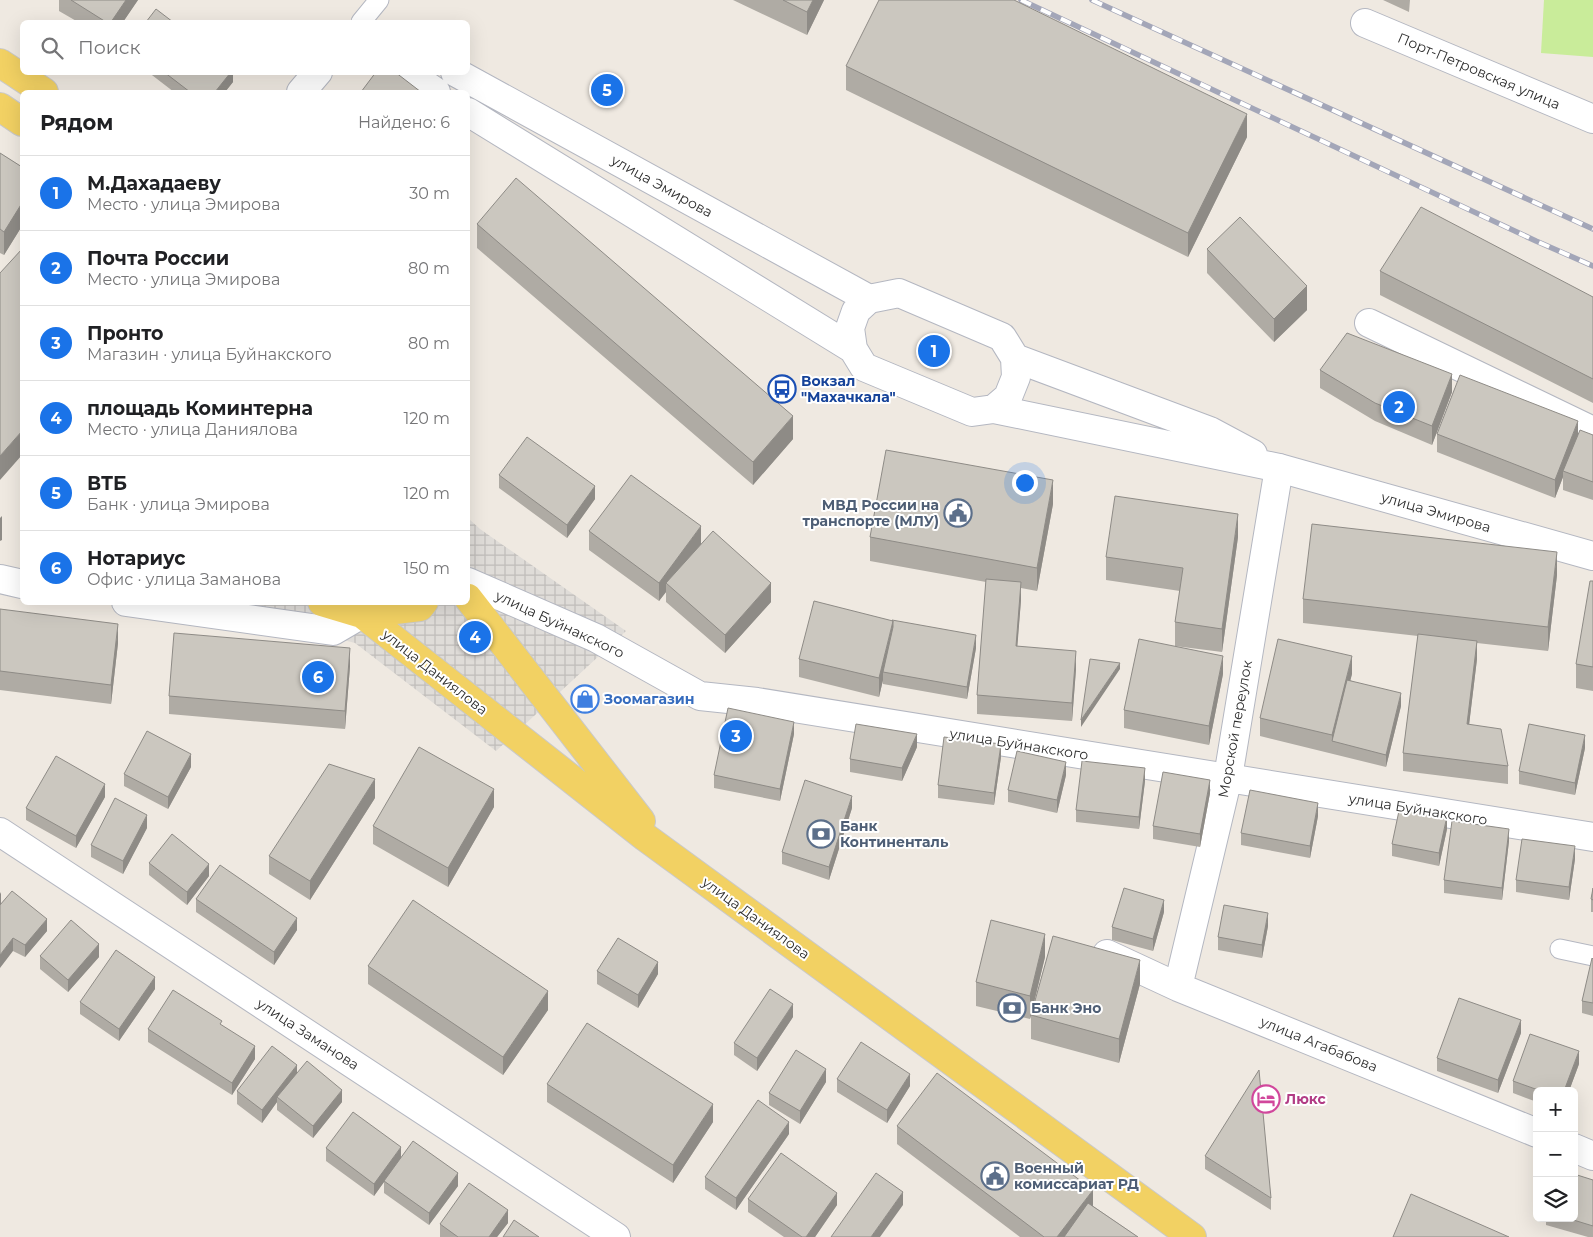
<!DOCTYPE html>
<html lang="ru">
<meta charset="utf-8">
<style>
body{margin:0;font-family:Montserrat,sans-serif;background:#f6f6f6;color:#202124}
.controls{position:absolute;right:15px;bottom:15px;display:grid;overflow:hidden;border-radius:8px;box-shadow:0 5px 20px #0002}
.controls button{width:45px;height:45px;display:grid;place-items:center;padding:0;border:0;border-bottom:1px solid #e0e0e0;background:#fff;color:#202124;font:25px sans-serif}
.you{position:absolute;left:1024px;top:482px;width:18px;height:18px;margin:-12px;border:4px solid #fff;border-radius:50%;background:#1a73e8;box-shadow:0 0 0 8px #1a73e833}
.badge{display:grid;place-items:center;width:32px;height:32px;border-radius:50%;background:#1a73e8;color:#fff;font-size:16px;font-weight:700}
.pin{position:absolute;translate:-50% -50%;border:2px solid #fff;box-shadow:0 1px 5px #0006}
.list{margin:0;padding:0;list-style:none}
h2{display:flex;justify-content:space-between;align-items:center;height:65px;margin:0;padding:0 20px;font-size:21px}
h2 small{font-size:16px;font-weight:400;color:#757577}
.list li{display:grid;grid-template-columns:32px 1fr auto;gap:15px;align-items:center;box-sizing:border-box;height:75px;padding:0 20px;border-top:1px solid #e0e0e0}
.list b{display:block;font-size:19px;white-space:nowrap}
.list p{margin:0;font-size:16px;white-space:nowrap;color:#757577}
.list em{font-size:16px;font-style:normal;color:#757577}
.icon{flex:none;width:28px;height:28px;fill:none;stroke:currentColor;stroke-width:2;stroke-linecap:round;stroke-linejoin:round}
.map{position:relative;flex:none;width:1593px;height:1237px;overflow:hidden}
.search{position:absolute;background:#fff;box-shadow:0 5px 20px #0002;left:20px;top:20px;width:450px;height:55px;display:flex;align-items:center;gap:12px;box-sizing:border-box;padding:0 18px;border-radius:8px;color:#757577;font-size:19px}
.panel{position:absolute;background:#fff;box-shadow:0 5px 20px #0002;left:20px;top:90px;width:450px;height:515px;border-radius:8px}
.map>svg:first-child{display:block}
.pitch{fill:#c9ec9a}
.plaza{fill:url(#plaza-grid)}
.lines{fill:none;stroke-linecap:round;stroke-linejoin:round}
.service-casing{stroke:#b4b7c1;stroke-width:21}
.minor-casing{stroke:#b4b7c1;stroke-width:30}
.tertiary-casing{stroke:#b4b7c1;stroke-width:30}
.primary-casing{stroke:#c9c9c9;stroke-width:30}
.service{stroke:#fff;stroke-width:19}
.minor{stroke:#fff;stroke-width:28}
.tertiary{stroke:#fff;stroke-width:28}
.primary{stroke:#f2d163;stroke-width:28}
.rail-casing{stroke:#a3a6b8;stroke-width:5.5}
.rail{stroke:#fff;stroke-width:4;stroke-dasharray:11;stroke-linecap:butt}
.wall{fill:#afaba4}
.shaded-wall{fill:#8e8b86}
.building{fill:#cbc7bf;stroke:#8e8b86}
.labels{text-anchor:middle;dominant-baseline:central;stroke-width:4;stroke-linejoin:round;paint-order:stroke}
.street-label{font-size:14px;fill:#2e2e2e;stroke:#fff}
.transit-label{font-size:14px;font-weight:bold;fill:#164399;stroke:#fff;text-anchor:start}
.service-label{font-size:14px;font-weight:bold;fill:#4e5e75;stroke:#fff;text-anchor:start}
.shop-label{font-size:14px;font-weight:bold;fill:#366cbe;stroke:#fff;text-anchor:start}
.hotel-label{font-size:14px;font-weight:bold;fill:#b23c85;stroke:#fff;text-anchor:start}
</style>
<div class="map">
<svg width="1593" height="1237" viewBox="0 0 1593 1237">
<defs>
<pattern id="plaza-grid" width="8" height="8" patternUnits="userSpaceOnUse" patternTransform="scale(1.25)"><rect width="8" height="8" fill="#dfdcd8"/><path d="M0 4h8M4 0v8" fill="none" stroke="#c0bdba"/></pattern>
</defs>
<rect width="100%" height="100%" fill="#efe9e1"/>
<path class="pitch" d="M1544,0H1593V57L1541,53Z"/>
<path class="plaza" d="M468,518L480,529L626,631L496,751L355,643L259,618L209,603L468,602Z"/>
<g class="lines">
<g class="service-casing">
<path id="service" d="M361,22L379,0
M1560,949L1593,956"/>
</g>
<g class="minor-casing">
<path id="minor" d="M1365,23L1593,119
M1369,323L1593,431
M0,579L22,584
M468,582L596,638L700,696L757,702L1593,837
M126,602L333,631L362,614
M0,832L616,1237
M1107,954L1178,987L1537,1133
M1178,987L1228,777L1279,468
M1574,1148L1593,1156"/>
</g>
<g class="tertiary-casing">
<path id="tertiary" d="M407,72L436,92
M455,72L869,299
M301,92L318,72
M468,112L853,349
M1015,358L1210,431L1253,454
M994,409L1008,397L1016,377L1015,358L1002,337L899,293L869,299L856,311L850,328L853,349L864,367L972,412L994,409L1279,468L1593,556"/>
</g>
<g class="primary-casing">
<path id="primary" d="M0,63L44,92
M0,107L22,122
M468,598L641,821
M322,602L362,614L645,837L1192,1237
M362,614L420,607L424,602"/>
</g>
<use href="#service" class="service"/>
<use href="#minor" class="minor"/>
<use href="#tertiary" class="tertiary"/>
<use href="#primary" class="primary"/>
<g class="rail-casing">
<path id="rail" d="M1021,0L1536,241L1593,266
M1092,0L1593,229"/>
</g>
<use href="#rail" class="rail"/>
</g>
<path class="wall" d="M59,0H138L123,22H78L59,11Z
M733,0H824L807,35Z
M1383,0H1410L1409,12Z
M846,66L1247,137L1188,257L846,90Z
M148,72H233V82L225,92H174Z
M0,153L22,167V226L4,255L0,253Z
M477,224L793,439L753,485L477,248Z
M1207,249L1307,310L1274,342L1207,273Z
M1380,271L1593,297V403L1380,295Z
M1320,370L1452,392L1432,445L1375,421L1320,388Z
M1437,434L1578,436L1593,435V500L1563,490V477L1555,498L1437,452Z
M499,475L595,499L567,538L499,488Z
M1053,504L1037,591L1021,588V600L1017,646L1076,669L1072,721L977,714V695L986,582L870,561V537Z
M589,531L701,544L771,602L725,653L666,602V592L659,601L589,550Z
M1238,537L1222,652L1175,646V622L1180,591L1106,580V557Z
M1557,575L1548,651L1477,643V659L1469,724L1508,766V784L1403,771V753L1418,636L1303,623V599Z
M1593,581V691L1576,688V664Z
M0,609L118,643L111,704L0,690Z
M976,648L967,699L883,684V680L879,697L799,677V659Z
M350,666L345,729L169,714V696Z
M1223,674L1209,745L1124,728V710Z
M1352,674L1350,680L1401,706L1386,767L1260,736V718Z
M794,734L780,801L714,788V775Z
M917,747L902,781L850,772V759Z
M1585,748L1575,795L1519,784V771Z
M1001,757L994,805L938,798V785Z
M191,767L168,809L124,786V774Z
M1066,775L1057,813L1008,802V790Z
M1145,781L1139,829L1076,822V810Z
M1210,793L1200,847L1153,839V826Z
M105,797L76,848L26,820V808Z
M375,798L310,900L269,874V856Z
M494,807L448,887L373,844V826Z
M852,808L829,880L782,864V852Z
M1318,816L1310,858L1241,845V833Z
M147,828L123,874L91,857V845Z
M1447,829L1439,866L1392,856V844Z
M1509,841L1502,900L1444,893V880Z
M1575,859L1569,900L1516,892V880Z
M149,863L209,876L187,905L149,875Z
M1593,888V912H1591V899Z
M196,899L297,930L274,965L196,912Z
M1,904L47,931L25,957L13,951Z
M1164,912L1153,951L1112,940V927Z
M1268,926L1262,958L1218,950V937Z
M40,956L99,957L68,992L40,969Z
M1045,957L1030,1019L976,1006V982Z
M1593,959V1016L1582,1013V1001Z
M368,966L548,1010L503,1075L368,984Z
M597,971L658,974L638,1008L597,984Z
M1140,984L1119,1063L1031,1039V1015Z
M155,989L119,1041L80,1014V1002Z
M793,1017L757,1071L734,1055V1043Z
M148,1029L255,1059L232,1095L148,1042Z
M1521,1033L1498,1093L1437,1071V1058Z
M1579,1064L1569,1091H1537V1102L1513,1093V1081Z
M297,1074L342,1102L313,1138L277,1110V1102L262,1123L237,1104V1091Z
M837,1079L910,1086L887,1123L837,1092Z
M826,1082L800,1124L769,1105V1093Z
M547,1084L713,1122L673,1183L547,1102Z
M897,1126L1093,1206L1138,1237H1020L897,1144Z
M789,1134L736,1210L705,1189V1177Z
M326,1148L401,1158L458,1186L429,1225L384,1193V1182L374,1196L326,1161Z
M1205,1156L1271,1198V1210L1205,1169Z
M1593,1180V1237H1588L1546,1225V1218H1574Z
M748,1199L837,1205L815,1237H784L748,1212Z
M508,1223L497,1237H440V1224Z"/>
<path class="shaded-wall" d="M126,0H138L123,22H111Z
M813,0H824L807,35V12Z
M231,72H233V82L225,92H215Z
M1247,114V137L1188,257V233Z
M22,203V226L4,255V232Z
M1307,286V310L1274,342V319Z
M1452,374V392L1432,445V426Z
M793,416V439L753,485V462Z
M1578,421V439L1563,471V477L1555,498V480Z
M22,431V455L0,480V456Z
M1053,480V504L1037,591V568Z
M595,486V499L567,538V525Z
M1238,514V537L1222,652V629Z
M2,516V540L0,541V518Z
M701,526V545L666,583V592L659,601V583Z
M1557,552V575L1548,651V627Z
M1021,582V600L1016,664V646Z
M771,583V602L725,653V635Z
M893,621V639L883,672V680L879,697V678Z
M118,624V643L111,704V685Z
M976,635V648L967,699V687Z
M1477,641V659L1467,742V724Z
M350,648V666L345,729V711Z
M1076,651V669L1072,721V703Z
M1223,656V674L1209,745V726Z
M1352,656V674L1335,742L1332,741V753V735Z
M1120,663V669L1081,727V720Z
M1401,693V706L1386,767V755Z
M794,722V734L780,801V789Z
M917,734V747L902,781V768Z
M1585,735V748L1575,795V783Z
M1001,744V757L994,805V793Z
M191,754V767L168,809V797Z
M1066,762V775L1057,813V800Z
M1145,768V781L1139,829V817Z
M375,779V798L310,900V881Z
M1210,780V793L1200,847V834Z
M105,784V797L76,848V836Z
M494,789V807L448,887V868Z
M852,796V808L829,880V867Z
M1318,803V816L1310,858V846Z
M147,815V828L123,874V861Z
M1447,816V829L1439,866V853Z
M1509,829V841L1502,900V888Z
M1575,846V859L1569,900V887Z
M209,864V876L187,905V892Z
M1,892V905L0,906V894Z
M1164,900V912L1153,951V939Z
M1268,913V926L1262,958V945Z
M297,918V930L274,965V952Z
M47,919V931L25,957V945Z
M1045,934V957L1030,1019V996Z
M13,938V951L0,968V955Z
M99,944V957L68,992V980Z
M1140,960V984L1119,1063V1039Z
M658,962V974L638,1008V995Z
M155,977V989L119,1041V1029Z
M548,991V1010L503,1075V1057Z
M793,1004V1017L757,1071V1058Z
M1521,1020V1033L1498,1093V1080Z
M255,1046V1059L232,1095V1083Z
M1579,1051V1064L1569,1091H1564Z
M297,1065V1077L277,1097V1102L262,1123V1110Z
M826,1069V1082L800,1124V1111Z
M910,1074V1086L887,1123V1110Z
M342,1090V1102L313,1138V1126Z
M713,1104V1122L673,1183V1165Z
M789,1122V1134L736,1210V1198Z
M401,1147V1160L384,1181V1182L374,1196V1184Z
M458,1173V1186L429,1225V1213Z
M1093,1190V1208L1071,1237H1057Z
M903,1192V1205L880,1237H871Z
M837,1193V1205L815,1237H806Z
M508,1210V1223L497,1237H489Z"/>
<path class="building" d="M71,0H126L111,22H106Z
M783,0H813L807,12Z
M879,0H1014L1247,114L1188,233L846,66Z
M156,9L173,22H146Z
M164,72H231L215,92H190Z
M376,72H395L421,92H361Z
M0,153L22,167V203L4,232L0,229Z
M516,178L793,416L753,462L477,224Z
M1421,207L1593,297V379L1380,271Z
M1240,217L1307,286L1274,319L1207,249Z
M22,249V431L0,456V273Z
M1347,333L1452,374L1432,426L1375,403L1320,370Z
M1460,375L1578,421L1555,480L1437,434Z
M1580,430L1593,435V482L1563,471Z
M527,437L595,486L567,525L499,475Z
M886,450L1053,480L1037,568L870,537Z
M631,475L701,526L659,583L589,531Z
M1115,496L1238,514L1222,629L1175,622L1183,568L1106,557Z
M1312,524L1557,552L1548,627L1303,599Z
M713,531L771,583L725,635L666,583Z
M986,579L1021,582L1016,646L1076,651L1072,703L977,695Z
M1590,581H1593V667L1576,664Z
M814,601L893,621L879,678L799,659Z
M0,609L118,624L111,685L0,671Z
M892,620L976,635L967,687L883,672L893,627V621Z
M174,633L350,648L345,711L169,696Z
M1418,634L1477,641L1467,724L1501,729L1508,766L1403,753Z
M1139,639L1223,656L1209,726L1124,710Z
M1278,639L1352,656L1332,735L1260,718Z
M1090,659L1120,663L1081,720Z
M1347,680L1401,693L1386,755L1332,741Z
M728,708L794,722L780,789L714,775Z
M856,724L917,734L902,768L850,759Z
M1529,724L1585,735L1575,783L1519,771Z
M147,731L191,754L168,797L124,774Z
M944,737L1001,744L994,793L938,785Z
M419,747L494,789L448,868L373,826Z
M1017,751L1066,762L1057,800L1008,790Z
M56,756L105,784L76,836L26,808Z
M1082,761L1145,768L1139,817L1076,810Z
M329,764L375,779L310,881L269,856Z
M1163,772L1210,780L1200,834L1153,826Z
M805,780L852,796L829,867L782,852Z
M1250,790L1318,803L1310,846L1241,833Z
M115,798L147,815L123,861L91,845Z
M1400,806L1447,816L1439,853L1392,844Z
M1452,821L1509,829L1502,888L1444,880Z
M172,834L209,864L187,892L149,863Z
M1522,839L1575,846L1569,887L1516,880Z
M220,865L297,918L274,952L196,899Z
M1124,888L1164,900L1153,939L1112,927Z
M1593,888V900L1591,899Z
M12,891L47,919L25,945L13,938L0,955V905Z
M413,900L548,991L503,1057L368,966Z
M1224,905L1268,913L1262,945L1218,937Z
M71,920L99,944L68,980L40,956Z
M991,920L1045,934L1030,996L976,982Z
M1053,936L1140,960L1119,1039L1031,1015Z
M618,938L658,962L638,995L597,971Z
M116,950L155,977L119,1029L80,1002Z
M1592,958L1593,959V1003L1582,1001Z
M770,989L793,1004L757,1058L734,1043Z
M173,990L222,1021L220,1024L255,1046L232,1083L148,1029Z
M1459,998L1521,1020L1498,1080L1437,1058Z
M587,1023L713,1104L673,1165L547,1084Z
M1530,1034L1579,1051L1564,1091H1541L1513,1081Z
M861,1042L910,1074L887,1110L837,1079Z
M272,1046L297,1065L262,1110L237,1091Z
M796,1050L826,1069L800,1111L769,1093Z
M307,1061L342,1090L313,1126L277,1097Z
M1259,1070L1271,1198L1205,1156Z
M937,1073L1093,1190L1057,1237H1044L897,1126Z
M758,1100L789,1122L736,1198L705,1177Z
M353,1112L401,1147L374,1184L326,1148Z
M413,1141L458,1173L429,1213L384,1181Z
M781,1153L837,1193L806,1237H802L748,1199Z
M876,1173L903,1192L871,1237H831Z
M1574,1174L1593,1180V1226L1567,1218H1574Z
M469,1183L508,1210L489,1237H458L440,1224Z
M1411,1194L1509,1237H1393Z
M1088,1203L1138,1237H1064Z
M514,1220L539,1237H503Z"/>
<defs>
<g id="bus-ring" transform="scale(1.4375)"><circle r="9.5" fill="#fff" stroke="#1a4fb4" stroke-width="1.5"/><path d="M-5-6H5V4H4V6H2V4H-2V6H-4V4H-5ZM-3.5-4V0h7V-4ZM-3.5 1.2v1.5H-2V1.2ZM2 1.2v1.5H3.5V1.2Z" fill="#1a4fb4"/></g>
<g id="civic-ring" transform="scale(1.4375)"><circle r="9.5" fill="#fff" stroke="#5c6f8a" stroke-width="1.5"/><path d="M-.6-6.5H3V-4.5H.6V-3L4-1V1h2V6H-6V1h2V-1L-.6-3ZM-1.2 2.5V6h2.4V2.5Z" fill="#5c6f8a"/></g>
<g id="shop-ring" transform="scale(1.4375)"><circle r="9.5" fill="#fff" stroke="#3f7fe0" stroke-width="1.5"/><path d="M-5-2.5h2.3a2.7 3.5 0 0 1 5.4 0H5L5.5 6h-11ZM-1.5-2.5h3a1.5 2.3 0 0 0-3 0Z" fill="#3f7fe0"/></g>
<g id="bank-ring" transform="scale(1.4375)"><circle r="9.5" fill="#fff" stroke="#5c6f8a" stroke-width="1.5"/><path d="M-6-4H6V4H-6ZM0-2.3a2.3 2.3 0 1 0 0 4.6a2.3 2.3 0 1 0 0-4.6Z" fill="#5c6f8a"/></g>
<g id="hotel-ring" transform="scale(1.4375)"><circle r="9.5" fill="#fff" stroke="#d1479c" stroke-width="1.5"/><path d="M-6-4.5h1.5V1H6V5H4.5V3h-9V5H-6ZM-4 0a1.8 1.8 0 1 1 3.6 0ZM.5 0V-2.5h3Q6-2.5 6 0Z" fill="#d1479c"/></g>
</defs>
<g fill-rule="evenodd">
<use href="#bus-ring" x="782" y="389"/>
<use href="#civic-ring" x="958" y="513"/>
<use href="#shop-ring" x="585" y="699"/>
<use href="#bank-ring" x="821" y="834"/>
<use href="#bank-ring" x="1012" y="1008"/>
<use href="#hotel-ring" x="1266" y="1099"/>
<use href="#civic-ring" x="995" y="1176"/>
</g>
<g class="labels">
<g class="street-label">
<text transform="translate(1479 71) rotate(23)">Порт-Петровская улица</text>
<text transform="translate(662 186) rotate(29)">улица Эмирова</text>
<text transform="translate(1436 512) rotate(16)">улица Эмирова</text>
<text transform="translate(560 624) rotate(25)">улица Буйнакского</text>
<text transform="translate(435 672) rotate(38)">улица Даниялова</text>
<text transform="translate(1235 729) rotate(-80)">Морской переулок</text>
<text transform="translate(1019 744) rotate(9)">улица Буйнакского</text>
<text transform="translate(1418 809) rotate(9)">улица Буйнакского</text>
<text transform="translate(756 918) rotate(36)">улица Даниялова</text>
<text transform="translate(308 1034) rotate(33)">улица Заманова</text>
<text transform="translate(1319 1044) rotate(22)">улица Агабабова</text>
</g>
<g class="transit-label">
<text x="801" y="381">Вокзал<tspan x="801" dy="16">"Махачкала"</tspan></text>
</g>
<g class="service-label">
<text x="939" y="505" text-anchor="end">МВД России на<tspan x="939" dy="16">транспорте (МЛУ)</tspan></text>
<text x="840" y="826">Банк<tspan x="840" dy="16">Континенталь</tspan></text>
<text x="1031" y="1008">Банк Эно</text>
<text x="1014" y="1168">Военный<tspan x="1014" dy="16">комиссариат РД</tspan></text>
</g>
<g class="shop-label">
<text x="604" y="699">Зоомагазин</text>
</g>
<g class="hotel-label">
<text x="1285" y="1099">Люкс</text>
</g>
</g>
</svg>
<div class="controls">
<button>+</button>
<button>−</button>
<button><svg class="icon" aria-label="layers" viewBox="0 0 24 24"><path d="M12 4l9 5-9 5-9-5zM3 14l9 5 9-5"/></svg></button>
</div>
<div class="you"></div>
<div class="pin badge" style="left:934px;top:351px">1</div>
<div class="pin badge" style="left:1399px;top:407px">2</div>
<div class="pin badge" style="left:736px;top:736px">3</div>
<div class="pin badge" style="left:475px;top:637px">4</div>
<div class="pin badge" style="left:607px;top:90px">5</div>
<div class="pin badge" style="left:318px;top:677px">6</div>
<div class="search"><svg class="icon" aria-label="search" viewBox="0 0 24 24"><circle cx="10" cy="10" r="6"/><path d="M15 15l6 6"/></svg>Поиск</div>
<section class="panel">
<h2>Рядом<small>Найдено: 6</small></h2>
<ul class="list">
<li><span class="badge">1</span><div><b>М.Дахадаеву</b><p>Место · улица Эмирова</p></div><em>30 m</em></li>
<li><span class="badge">2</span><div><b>Почта России</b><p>Место · улица Эмирова</p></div><em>80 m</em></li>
<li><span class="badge">3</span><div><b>Пронто</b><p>Магазин · улица Буйнакского</p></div><em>80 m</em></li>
<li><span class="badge">4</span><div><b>площадь Коминтерна</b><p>Место · улица Даниялова</p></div><em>120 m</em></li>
<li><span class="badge">5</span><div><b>ВТБ</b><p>Банк · улица Эмирова</p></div><em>120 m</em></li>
<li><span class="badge">6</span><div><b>Нотариус</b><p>Офис · улица Заманова</p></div><em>150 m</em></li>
</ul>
</section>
</div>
